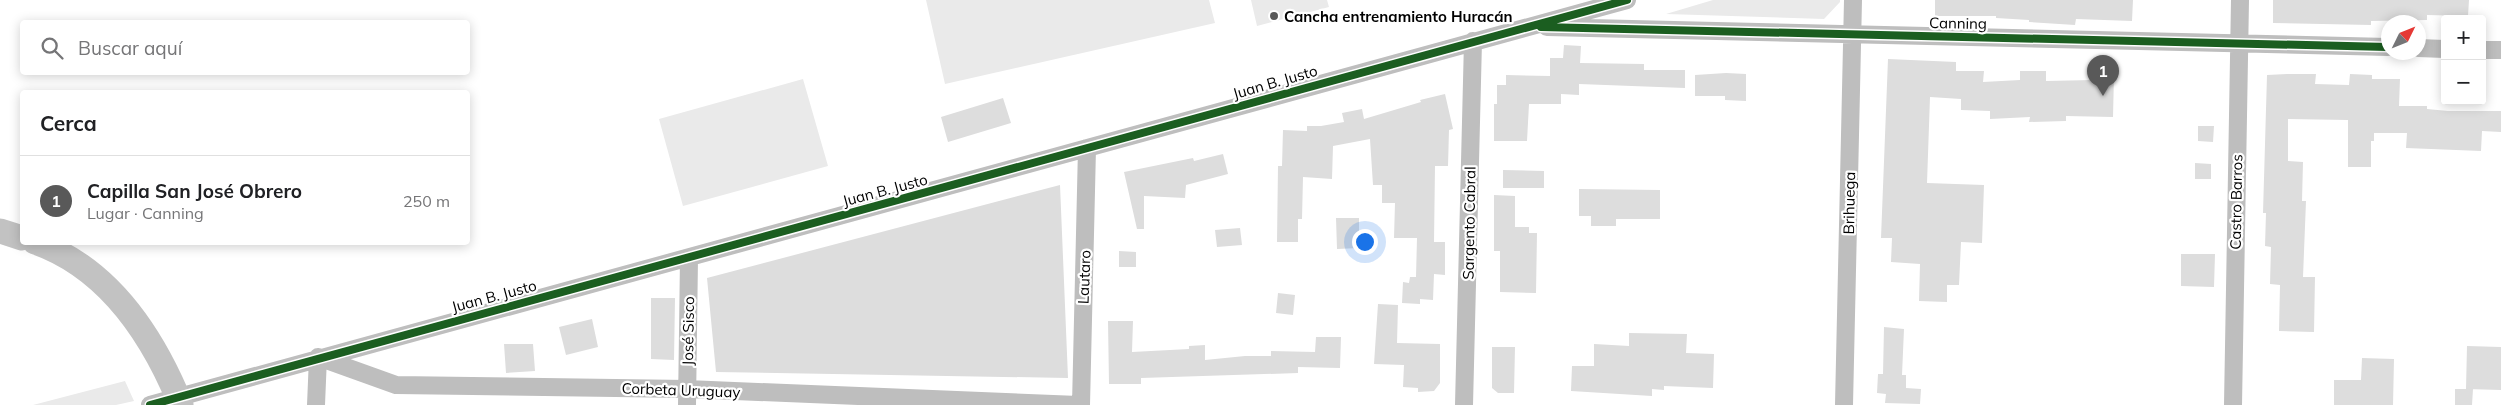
<!DOCTYPE html>
<html lang="es">
<meta charset="utf-8">
<style>
body{margin:0;font-family:Mulish,sans-serif;background:#f6f6f6;color:#202124}
.controls{position:absolute;right:15px;top:15px;display:grid;overflow:hidden;border-radius:5px;box-shadow:0 2px 12px #0003}
.controls button{width:45px;height:45px;display:grid;place-items:center;padding:0;border:0;border-bottom:1px solid #e0e0e0;background:#fff;color:#202124;font:25px sans-serif}
.compass{position:absolute;left:2381px;top:15px;width:45px;height:45px;border-radius:50%;background:#fff;box-shadow:0 2px 12px #0003;rotate:47deg}
.you{position:absolute;left:1364px;top:241px;width:18px;height:18px;margin:-12px;border:4px solid #fff;border-radius:50%;background:#1a73e8;box-shadow:0 0 0 8px #1a73e833}
.badge{display:grid;place-items:center;width:32px;height:32px;border-radius:50%;background:#595959;color:#fff;font-size:16px;font-weight:700}
.pin{position:absolute;translate:-50% -41px;filter:drop-shadow(0 1px 2px #0008)}
.pin::after{content:'';position:absolute;top:26px;width:18px;height:15px;background:inherit;clip-path:polygon(0 0,100% 0,50% 100%)}
.list{margin:0;padding:0;list-style:none}
h2{display:flex;justify-content:space-between;align-items:center;height:65px;margin:0;padding:0 20px;font-size:21px}
h2 small{font-size:16px;font-weight:400;color:#757577}
.list li{display:grid;grid-template-columns:32px 1fr auto;gap:15px;align-items:center;box-sizing:border-box;height:90px;padding:0 20px;border-top:1px solid #e0e0e0}
.list b{display:block;font-size:19px;white-space:nowrap}
.list p{margin:0;font-size:16px;white-space:nowrap;color:#757577}
.list em{font-size:16px;font-style:normal;color:#757577}
.icon{flex:none;width:28px;height:28px;fill:none;stroke:currentColor;stroke-width:2;stroke-linecap:round;stroke-linejoin:round}
.map{position:relative;flex:none;width:2501px;height:405px;overflow:hidden}
.search{position:absolute;background:#fff;box-shadow:0 2px 12px #0003;left:20px;top:20px;width:450px;height:55px;display:flex;align-items:center;gap:12px;box-sizing:border-box;padding:0 18px;border-radius:5px;color:#757577;font-size:19px}
.panel{position:absolute;background:#fff;box-shadow:0 2px 12px #0003;left:20px;top:90px;width:450px;height:155px;border-radius:5px}
.map>svg:first-child{display:block}
.green{fill:#eaeaea}
.building{fill:#ddd}
.lines{fill:none;stroke-linecap:round;stroke-linejoin:round}
.minor{stroke:#bebebe;stroke-width:18}
.secondary{stroke:#c2c2c2;stroke-width:25}
.cycleway-casing{stroke:#fff;stroke-width:11}
.cycleway{stroke:#1b5e20;stroke-width:8}
.poi-dot{fill:#595959;stroke:#fff;stroke-width:2}
.labels{text-anchor:middle;dominant-baseline:central;stroke-width:4.5;stroke-linejoin:round;paint-order:stroke}
.poi-label{font-size:15px;font-weight:bold;fill:#000;stroke:#fff;text-anchor:start}
.street-label{font-size:15px;fill:#000;stroke:#fff}
</style>
<div class="map">
<svg width="2501" height="405" viewBox="0 0 2501 405">
<rect width="100%" height="100%" fill="#fff"/>
<path class="green" d="M926,0H1209L1215,23L945,84Z
M1251,0H1327L1329,7L1257,26Z
M1713,0H1840V2L1824,19L1666,14Z
M803,79L828,166L683,206L659,119Z
M125,381L134,401L116,405H33Z"/>
<path class="building" d="M1935,0H2133L2132,21L2076,19L2075,25L2029,22V20L1996,18V16H1935Z
M2273,0H2469L2468,16L2427,15V20L2371,21V25L2273,23Z
M1564,45L1581,46L1580,63L1644,64V70H1685V88L1579,84V95L1561,94V104H1529L1527,141H1494V104H1497V85H1506V75L1550,76V58H1563Z
M1888,59L1956,62V71H1984L1983,82L2020,80V71H2046V81L2093,80V75H2114L2113,117L2066,116V121L2029,122L2030,117L1990,119V111L1961,110V99L1930,97L1927,183L1984,185L1982,243L1961,242L1959,285H1947V302L1919,301L1920,264L1891,262L1892,238H1881Z
M1726,73L1746,74V101L1725,100V96H1695V75Z
M2287,74H2316L2315,84L2349,85L2350,74L2372,75V79H2400L2399,106H2427V109L2448,111H2501V132L2482,131L2481,151L2406,148L2407,133H2374V141H2371V167H2348V120L2288,119V161L2303,162L2302,201H2306L2303,277H2315L2314,332L2279,331L2280,285L2270,284L2271,247L2265,246L2266,213H2263L2267,75Z
M1445,94L1453,129L1449,130L1448,166H1435L1434,242H1445V275L1434,274L1433,300L1420,299V304L1402,303L1403,282L1409,283L1410,277H1416L1417,238H1394L1395,203H1382V185H1373L1370,139L1333,146L1332,179L1303,177L1302,219H1298V242H1277L1278,166H1282L1283,130L1307,131V126H1321L1344,122L1342,113L1362,109L1364,119L1421,102L1420,100Z
M1003,98L1011,123L948,142L941,117Z
M2198,126H2214L2213,142L2198,141Z
M1223,154L1228,174L1186,185L1185,198L1144,196V229H1137L1124,172L1193,158L1194,161Z
M2195,163L2211,164V179H2195Z
M1503,170L1544,171V188H1503Z
M1060,185L1068,378L716,372L707,278Z
M1579,189L1660,190V219H1616V226H1591V216H1579Z
M1494,195L1515,196V227H1529V233H1537L1536,293L1500,292V251H1494Z
M1336,218H1359V248L1337,249Z
M1240,228L1242,245L1217,247L1215,230Z
M1119,251L1136,252V267H1119Z
M2181,254H2215L2214,287L2181,286Z
M1278,293L1295,295L1293,315L1276,313Z
M651,298H675L674,360L651,359Z
M1378,304L1398,305L1397,343L1440,344V383L1434,391L1418,392V388L1403,387L1404,365L1374,364Z
M592,319L598,347L566,355L559,327Z
M1108,321H1133L1132,352L1189,349V346L1205,345V360L1245,356H1271V351L1315,352L1316,337H1341L1340,368L1298,367V373L1141,378V384H1109Z
M1884,327L1904,329L1902,375H1906V388L1921,389L1920,404L1885,403L1886,394L1877,393L1878,374H1883Z
M1629,333L1687,334L1686,353L1714,354L1713,388L1664,386V390L1652,389V396L1571,391L1572,366H1594V344L1629,346Z
M504,344H533L535,371L506,373Z
M2467,346L2501,347V390L2466,389Z
M1492,347H1515L1514,393H1498L1492,388Z
M2362,358L2394,359L2393,405H2334V380H2361Z
M2455,389H2473L2472,405H2455Z"/>
<g class="lines">
<path class="minor" d="M1547,27L2388,47
M2418,48L2445,49
M2482,50H2501
M150,405L1627,0
M316,405L318,357L396,385L687,389L1078,405
M687,405L689,258
M1081,405L1087,148
M1464,405L1473,41
M1844,405L1853,0
M2233,405L2240,0"/>
<path class="secondary" d="M0,231L22,238
M35,242C109,268 153,336 181,405"/>
<g class="cycleway-casing">
<path id="cycleway" d="M1541,27L2388,47
M150,405L1627,0"/>
</g>
<use href="#cycleway" class="cycleway"/>
</g>
<circle class="poi-dot" cx="1274" cy="16" r="5"/>
<g class="labels">
<g class="poi-label">
<text x="1284" y="16">Cancha entrenamiento Huracán</text>
</g>
<g class="street-label">
<text transform="translate(1958 23) rotate(1)">Canning</text>
<text transform="translate(1275 82) rotate(-16)">Juan B. Justo</text>
<text transform="translate(885 190) rotate(-15)">Juan B. Justo</text>
<text transform="translate(2236 202) rotate(-89)">Castro Barros</text>
<text transform="translate(1849 203) rotate(-89)">Brihuega</text>
<text transform="translate(1469 223) rotate(-89)">Sargento Cabral</text>
<text transform="translate(1084 277) rotate(-88)">Lautaro</text>
<text transform="translate(494 296) rotate(-15)">Juan B. Justo</text>
<text transform="translate(688 331) rotate(-89)">José Sisco</text>
<text transform="translate(681 390) rotate(2)">Corbeta Uruguay</text>
</g>
</g>
</svg>
<div class="controls">
<button>+</button>
<button>−</button>
</div>
<svg class="compass" viewBox="-18 -18 36 36"><path d="M0-13l5 13h-10z" fill="#e53935"/><path d="M0 13l5-13h-10z" fill="#757577"/></svg>
<div class="you"></div>
<div class="pin badge" style="left:2103px;top:96px">1</div>
<div class="search"><svg class="icon" aria-label="search" viewBox="0 0 24 24"><circle cx="10" cy="10" r="6"/><path d="M15 15l6 6"/></svg>Buscar aquí</div>
<section class="panel">
<h2>Cerca<small></small></h2>
<ul class="list">
<li><span class="badge">1</span><div><b>Capilla San José Obrero</b><p>Lugar · Canning</p></div><em>250 m</em></li>
</ul>
</section>
</div>
